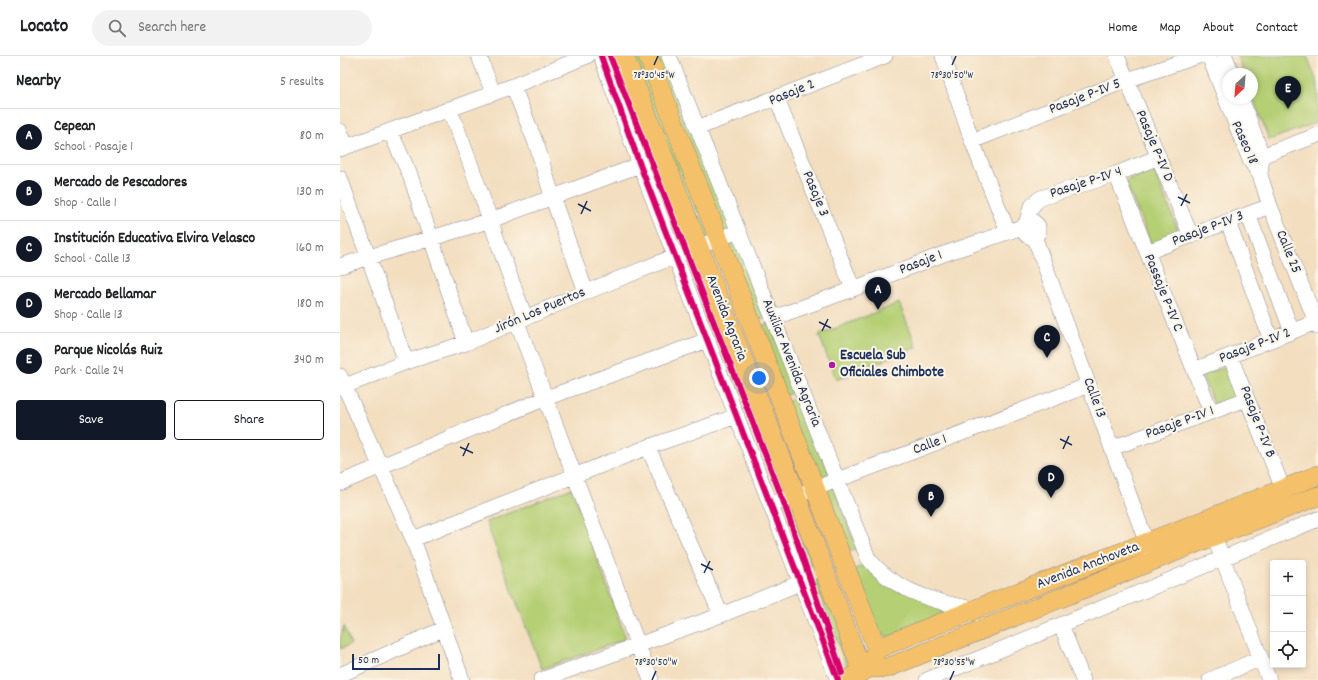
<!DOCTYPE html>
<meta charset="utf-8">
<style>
body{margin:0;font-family:Dekko,sans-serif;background:#f2f2f2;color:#202124}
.controls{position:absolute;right:12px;bottom:12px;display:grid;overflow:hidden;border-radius:4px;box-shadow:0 2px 6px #0003}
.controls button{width:36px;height:36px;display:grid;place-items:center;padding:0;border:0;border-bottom:1px solid #e0e0e0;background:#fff;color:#202124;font:20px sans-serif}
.compass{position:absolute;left:882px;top:12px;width:36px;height:36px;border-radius:50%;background:#fff;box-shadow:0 2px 6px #0003;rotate:206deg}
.scale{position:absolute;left:12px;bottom:10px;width:88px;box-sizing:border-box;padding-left:4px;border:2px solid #1b2f5e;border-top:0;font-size:11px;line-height:14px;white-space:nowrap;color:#1b2f5e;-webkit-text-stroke:3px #fcf5e5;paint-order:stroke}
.you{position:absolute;left:419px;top:322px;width:14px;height:14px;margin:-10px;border:3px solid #fff;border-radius:50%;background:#1a73e8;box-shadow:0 0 0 6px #1a73e833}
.badge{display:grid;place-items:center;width:26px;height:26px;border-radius:50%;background:#111827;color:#fff;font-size:13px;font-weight:700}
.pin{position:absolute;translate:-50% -33px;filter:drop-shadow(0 1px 2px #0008)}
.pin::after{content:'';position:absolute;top:21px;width:14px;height:12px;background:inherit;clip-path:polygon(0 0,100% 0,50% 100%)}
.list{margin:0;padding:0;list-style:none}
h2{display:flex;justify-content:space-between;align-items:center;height:52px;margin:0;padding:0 16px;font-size:17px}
h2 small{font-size:13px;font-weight:400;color:#757577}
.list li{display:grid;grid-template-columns:26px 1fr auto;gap:12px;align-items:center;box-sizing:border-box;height:56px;padding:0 16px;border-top:1px solid #e0e0e0}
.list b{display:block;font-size:15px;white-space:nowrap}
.list p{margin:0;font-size:13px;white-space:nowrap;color:#757577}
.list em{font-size:13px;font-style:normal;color:#757577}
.actions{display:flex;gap:8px;padding:12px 16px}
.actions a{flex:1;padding:9px 0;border:1px solid #111827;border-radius:4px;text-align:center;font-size:14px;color:#111827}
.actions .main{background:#111827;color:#fff}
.icon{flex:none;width:22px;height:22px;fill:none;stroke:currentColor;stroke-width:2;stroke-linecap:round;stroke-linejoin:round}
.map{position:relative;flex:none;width:978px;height:624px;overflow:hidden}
header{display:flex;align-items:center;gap:24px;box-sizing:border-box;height:56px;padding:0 20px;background:#fff;border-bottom:1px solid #e0e0e0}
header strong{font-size:19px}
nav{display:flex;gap:22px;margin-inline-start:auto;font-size:14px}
.search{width:280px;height:36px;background:#f2f2f2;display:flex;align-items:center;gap:10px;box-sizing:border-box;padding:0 14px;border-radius:22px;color:#757577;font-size:15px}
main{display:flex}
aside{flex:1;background:#fff}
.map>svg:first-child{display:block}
.green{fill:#b5cf75;stroke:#687f6a}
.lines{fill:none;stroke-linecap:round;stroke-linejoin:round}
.minor-casing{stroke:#87868f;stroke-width:16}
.major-casing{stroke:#87868f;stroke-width:20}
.minor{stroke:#fff;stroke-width:15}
.major{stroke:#f4c16a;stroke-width:19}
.cycleway-casing{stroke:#fcf5e5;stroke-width:8}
.cycleway{stroke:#d6006c;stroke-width:6}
.ticks{fill:none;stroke:#1b2f5e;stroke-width:1.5}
.poi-dot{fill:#b5179e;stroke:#fcf5e5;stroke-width:1.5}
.labels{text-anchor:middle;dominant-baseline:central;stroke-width:4;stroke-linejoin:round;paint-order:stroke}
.street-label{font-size:15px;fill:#1b2f5e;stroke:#fcf5e5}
.poi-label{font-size:15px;font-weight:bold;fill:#1b2f5e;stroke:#fcf5e5;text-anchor:start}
.ticks-label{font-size:10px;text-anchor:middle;fill:#1b2f5e;stroke:#fcf5e5;stroke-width:4;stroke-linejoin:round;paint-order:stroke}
</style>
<header>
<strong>Locato</strong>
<div class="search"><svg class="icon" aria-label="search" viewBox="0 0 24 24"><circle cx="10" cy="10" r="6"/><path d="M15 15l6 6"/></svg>Search here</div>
<nav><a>Home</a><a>Map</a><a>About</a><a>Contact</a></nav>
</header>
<main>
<aside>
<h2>Nearby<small>5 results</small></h2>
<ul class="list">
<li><span class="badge">A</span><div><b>Cepean</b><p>School · Pasaje 1</p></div><em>80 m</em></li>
<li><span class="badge">B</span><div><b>Mercado de Pescadores</b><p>Shop · Calle 1</p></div><em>130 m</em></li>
<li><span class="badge">C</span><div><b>Institución Educativa Elvira Velasco</b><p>School · Calle 13</p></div><em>160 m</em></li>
<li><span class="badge">D</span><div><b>Mercado Bellamar</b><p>Shop · Calle 13</p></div><em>180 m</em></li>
<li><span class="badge">E</span><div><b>Parque Nicolás Ruiz</b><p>Park · Calle 24</p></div><em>340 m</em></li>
</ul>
<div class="actions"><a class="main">Save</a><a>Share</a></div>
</aside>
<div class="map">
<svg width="978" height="624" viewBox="0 0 978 624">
<rect width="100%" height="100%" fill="#fcf5e5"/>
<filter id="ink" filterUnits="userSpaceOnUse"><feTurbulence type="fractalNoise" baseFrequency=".025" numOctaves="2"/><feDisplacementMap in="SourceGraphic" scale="8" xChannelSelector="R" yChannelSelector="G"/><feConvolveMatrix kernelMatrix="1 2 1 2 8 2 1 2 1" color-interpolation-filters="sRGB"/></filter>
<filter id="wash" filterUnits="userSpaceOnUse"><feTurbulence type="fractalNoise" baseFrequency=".012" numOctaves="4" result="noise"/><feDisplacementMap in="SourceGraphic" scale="16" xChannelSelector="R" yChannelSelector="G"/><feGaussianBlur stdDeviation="0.9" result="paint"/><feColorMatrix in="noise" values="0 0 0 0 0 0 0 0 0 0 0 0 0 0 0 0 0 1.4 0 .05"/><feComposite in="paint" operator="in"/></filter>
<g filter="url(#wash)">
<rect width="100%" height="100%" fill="#f3dec0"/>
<path class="green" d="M272,0H282L356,189L347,193Z
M287,0H306L376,181L360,187Z
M310,0H326L394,174L381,180Z
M897,0H967L978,28V66L929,84L912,39V18H904Z
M813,113L840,178L812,190L785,125Z
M396,178L427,261L414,265L382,184Z
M358,193L390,274L380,278L348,197Z
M559,247L577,291L496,324L479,279Z
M430,267L457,335L444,340L417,272Z
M392,281L418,350L408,353L382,284Z
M891,309L903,339L874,349L862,319Z
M458,341L490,420L479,425L446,346Z
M420,355L453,438L444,441L411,359Z
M493,430L517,493L505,497L482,434Z
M232,432L286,583L202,613L146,466Z
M454,443L479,507L471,510L445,446Z
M526,509L617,553L550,581L537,577L514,513Z
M486,521L519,611L508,615L475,525Z
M4,570L11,588L0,593V583Z"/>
</g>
<g filter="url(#ink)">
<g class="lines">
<g class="minor-casing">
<path id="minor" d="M139,0L153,37
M261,0L300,109L498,624
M329,0L528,502C552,534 596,547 634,553
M603,0L632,85L668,176
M777,0L851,180
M869,0L910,104L920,119L930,150L978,271
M885,0L892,18
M173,30L197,90L213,143L246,236
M901,42L922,99L920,119
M437,43L513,233
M109,53C138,122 158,192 185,261
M357,72L545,0
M0,75L6,90
M50,75L70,119L126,287
M632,85L787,24L859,0
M0,93L173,30L247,0
M913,103L978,79
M776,118L871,356
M0,122L66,306
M908,158L952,276
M687,166C689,155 691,148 701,142L776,118L819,101
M888,166L931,284
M694,180L810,496
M807,196L930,150
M0,210L151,164L300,109
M433,262L513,233L601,199L668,176L684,170L690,166H694L698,170V177L691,181C686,180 683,176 684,170
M177,266L311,624
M890,300L943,433
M854,314L976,266
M0,320L73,483L122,624
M0,332L66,306L126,287L246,236L388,179
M308,391L381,559
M772,392L907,343
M0,427L206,342L368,284
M431,449L749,329
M874,480L929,624
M73,483L308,391L397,360
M721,569L743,624
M0,619L105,572
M201,624L381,559L460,527
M587,624L978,463
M870,624L921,602"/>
</g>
<g class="major-casing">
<path id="major" d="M284,0L456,439L522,615
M308,0L537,593
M532,604L537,593C683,532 832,479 978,419
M507,624L529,612H547L874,480L978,440"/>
</g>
<use href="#minor" class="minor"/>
<use href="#major" class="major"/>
<g class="cycleway-casing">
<path id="cycleway" d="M261,0L300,109L498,624
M270,0L443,444L502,617"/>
</g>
<use href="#cycleway" class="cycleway"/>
</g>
</g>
<path class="ticks" d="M314,9L318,0M612,9L616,0M838,141L850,147M238,148L251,155M841,150L847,138M241,158L247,145M479,266L491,272M482,275L488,263M720,383L732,389M120,391L133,397M723,393L729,380M123,400L129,387M361,508L373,514M364,517L370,505M312,624L316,615M610,624L614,615"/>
<circle class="poi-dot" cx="492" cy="309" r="4"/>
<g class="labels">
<g class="street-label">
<text transform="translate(452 37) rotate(-22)">Pasaje 2</text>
<text transform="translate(745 41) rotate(-21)">Pasaje P-IV 5</text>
<text transform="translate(904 87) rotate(66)">Paseo 18</text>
<text transform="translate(814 90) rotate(67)">Pasaje P-IV D</text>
<text transform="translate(746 127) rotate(-18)">Pasaje P-IV 4</text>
<text transform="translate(475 138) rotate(68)">Pasaje 3</text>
<text transform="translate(868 173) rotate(-21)">Pasaje P-IV 3</text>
<text transform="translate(948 196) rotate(68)">Calle 25</text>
<text transform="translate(581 207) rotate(-21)">Pasaje 1</text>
<text transform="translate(823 237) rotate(68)">Passaje P-IV C</text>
<text transform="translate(200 255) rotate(-23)">Jirón Los Puertos</text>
<text transform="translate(386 262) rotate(69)">Avenida Agraria</text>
<text transform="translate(915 290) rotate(-21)">Pasaje P-IV 2</text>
<text transform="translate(451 307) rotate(68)">Auxiliar Avenida Agraria</text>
<text transform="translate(754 342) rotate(70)">Calle 13</text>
<text transform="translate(917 366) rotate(69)">Pasaje P-IV B</text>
<text transform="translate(840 367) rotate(-20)">Pasaje P-IV 1</text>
<text transform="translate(590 389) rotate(-20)">Calle 1</text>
<text transform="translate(748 510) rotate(-21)">Avenida Anchoveta</text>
</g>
<g class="poi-label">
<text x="500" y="300">Escuela Sub<tspan x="500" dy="17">Oficiales Chimbote</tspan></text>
</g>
</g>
<g class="ticks-label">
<text x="314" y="22">78°30'45"W</text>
<text x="612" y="22">78°30'50"W</text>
<text x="316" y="609">78°30'50"W</text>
<text x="614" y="609">78°30'55"W</text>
</g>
</svg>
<div class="controls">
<button>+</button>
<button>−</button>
<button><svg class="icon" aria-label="locate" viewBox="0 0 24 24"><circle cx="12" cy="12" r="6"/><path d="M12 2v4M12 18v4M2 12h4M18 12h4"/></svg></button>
</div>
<svg class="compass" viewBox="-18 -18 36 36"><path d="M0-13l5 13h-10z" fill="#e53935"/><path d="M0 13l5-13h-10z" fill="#757577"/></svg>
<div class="scale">50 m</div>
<div class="you"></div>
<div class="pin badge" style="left:538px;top:254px">A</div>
<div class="pin badge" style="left:591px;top:461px">B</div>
<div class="pin badge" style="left:707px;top:302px">C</div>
<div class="pin badge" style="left:711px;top:442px">D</div>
<div class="pin badge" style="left:948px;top:53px">E</div>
</div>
</main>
